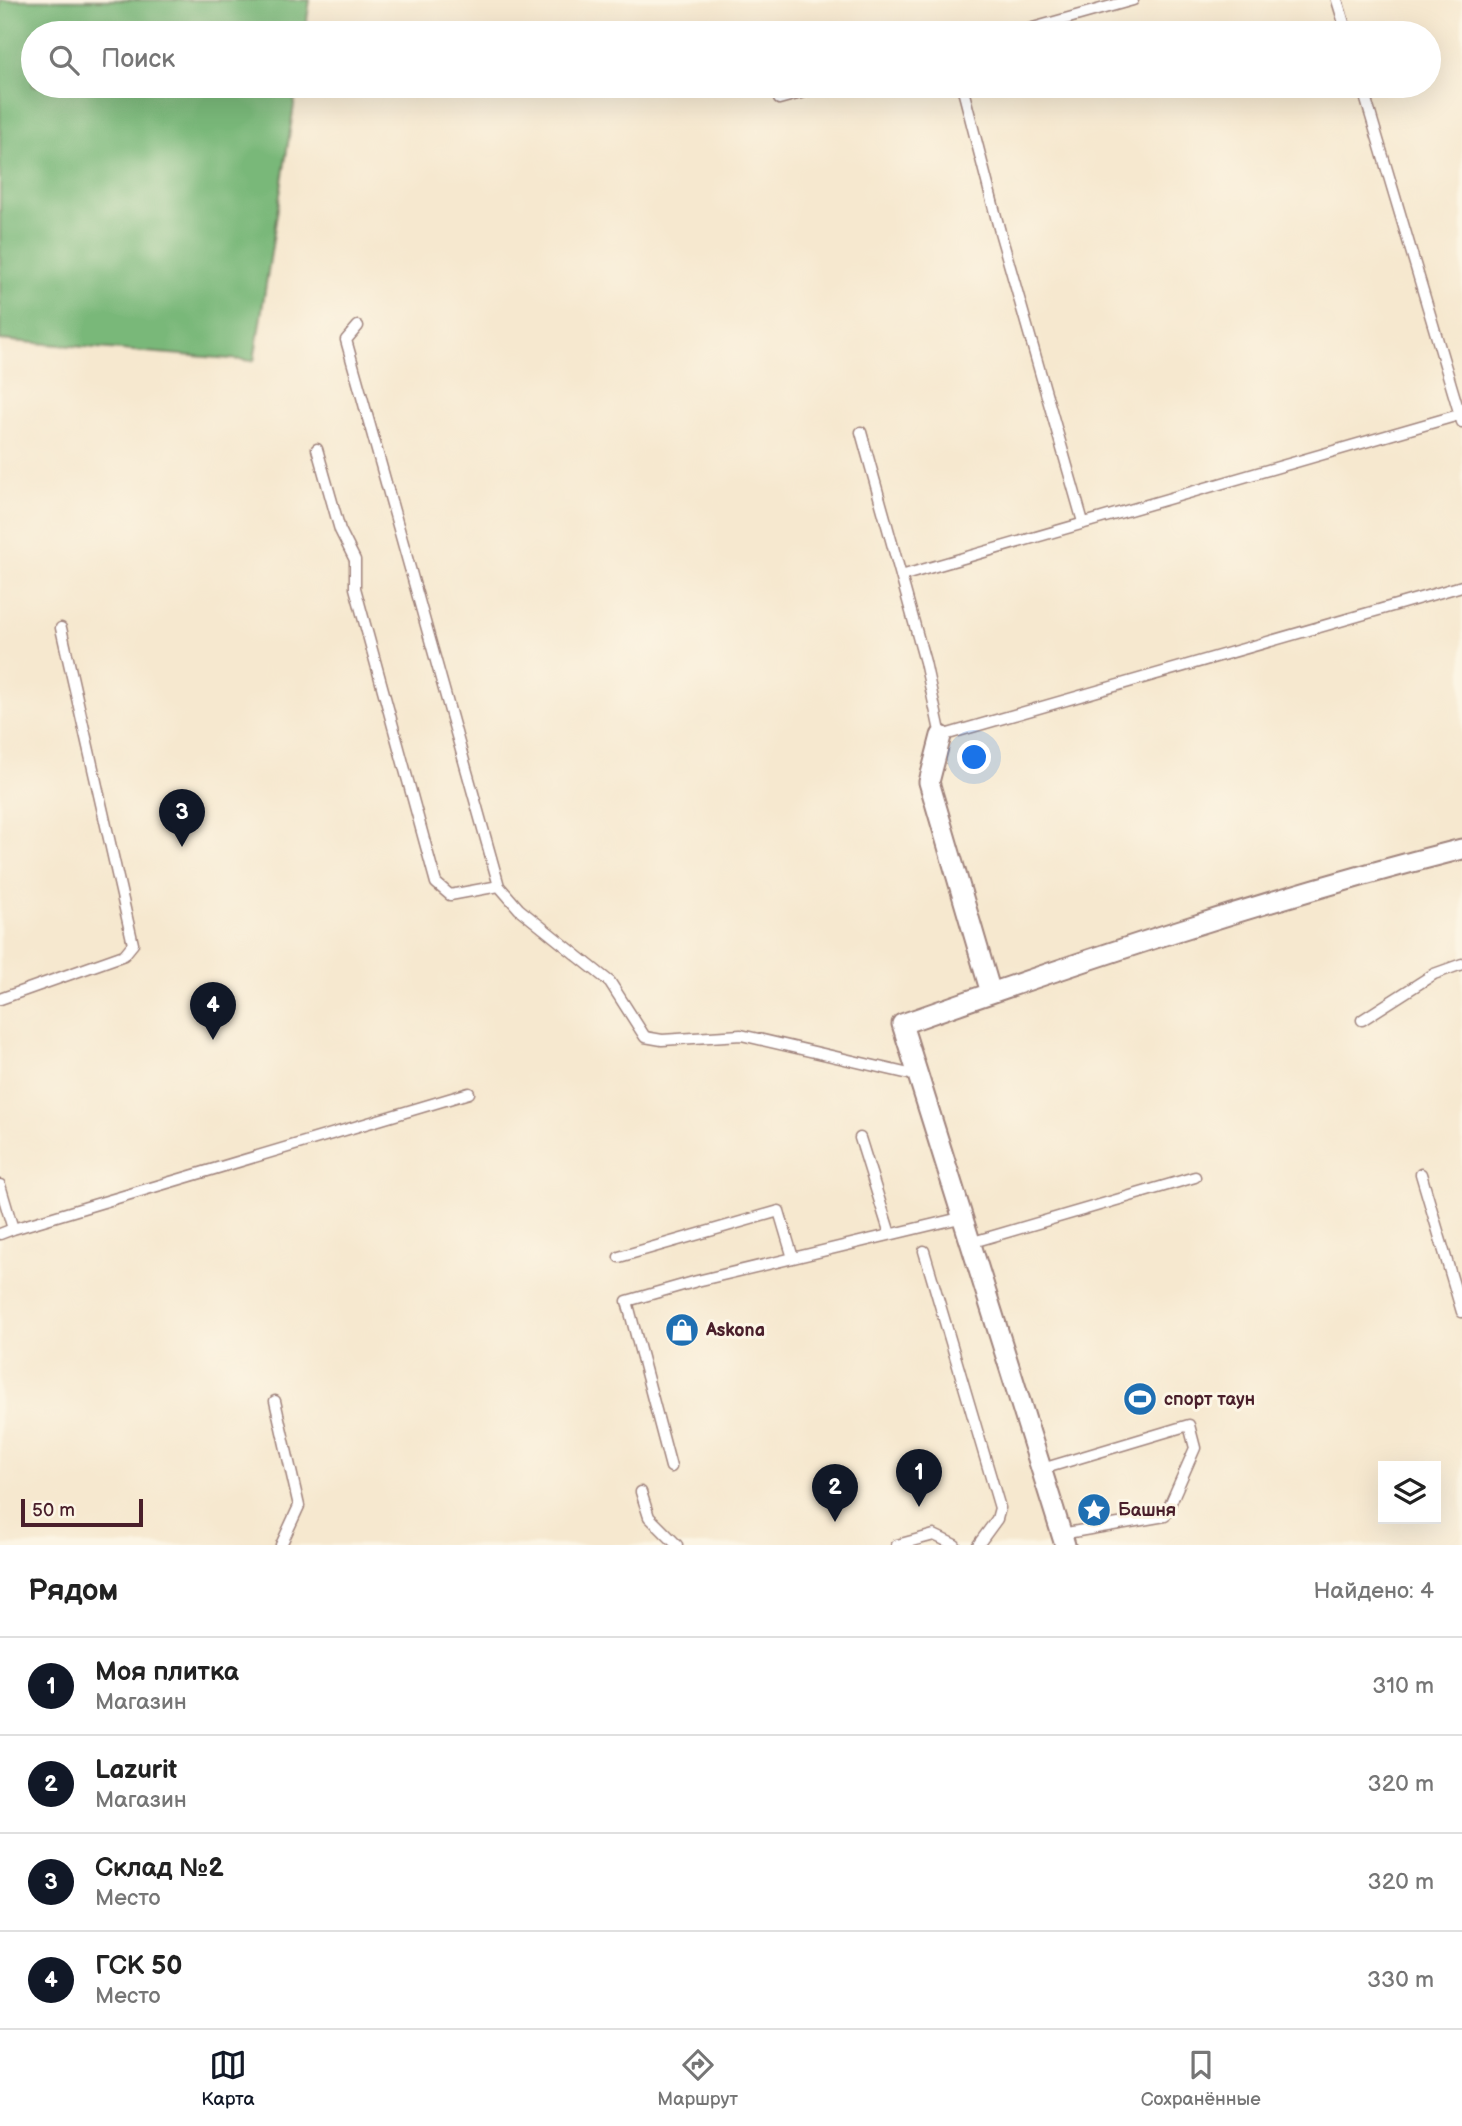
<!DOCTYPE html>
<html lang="ru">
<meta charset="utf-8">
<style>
body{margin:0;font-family:"Balsamiq Sans",sans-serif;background:#f2f2f2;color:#222}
.controls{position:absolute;right:21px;bottom:21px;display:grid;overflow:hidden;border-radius:0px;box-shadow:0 7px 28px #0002}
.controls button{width:63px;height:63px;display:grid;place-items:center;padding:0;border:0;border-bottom:2px solid #e0e0e0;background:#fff;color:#222;font:35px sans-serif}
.scale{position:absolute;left:21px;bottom:18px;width:122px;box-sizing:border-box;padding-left:7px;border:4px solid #4a1f2b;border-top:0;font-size:19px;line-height:24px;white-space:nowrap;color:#4a1f2b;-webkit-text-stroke:5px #fcf5e5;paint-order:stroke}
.you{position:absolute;left:975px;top:758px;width:24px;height:24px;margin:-18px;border:5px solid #fff;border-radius:50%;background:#1a73e8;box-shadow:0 0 0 10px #1a73e833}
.badge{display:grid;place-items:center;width:46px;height:46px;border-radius:50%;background:#111827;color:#fff;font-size:23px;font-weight:700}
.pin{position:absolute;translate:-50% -58px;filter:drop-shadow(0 2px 4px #0008)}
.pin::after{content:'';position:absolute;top:37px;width:24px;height:21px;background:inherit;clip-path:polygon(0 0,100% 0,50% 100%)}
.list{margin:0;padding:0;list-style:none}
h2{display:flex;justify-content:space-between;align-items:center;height:91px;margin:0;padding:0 28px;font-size:30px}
h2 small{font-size:23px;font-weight:400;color:#767676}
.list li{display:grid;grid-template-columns:46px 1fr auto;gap:21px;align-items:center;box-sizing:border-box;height:98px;padding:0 28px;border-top:2px solid #e0e0e0}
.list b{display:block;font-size:26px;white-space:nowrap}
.list p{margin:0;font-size:23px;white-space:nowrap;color:#767676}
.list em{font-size:23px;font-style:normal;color:#767676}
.icon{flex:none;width:38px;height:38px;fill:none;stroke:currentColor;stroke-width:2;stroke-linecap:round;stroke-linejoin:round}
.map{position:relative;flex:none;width:1462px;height:1545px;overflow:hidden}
.search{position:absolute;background:#fff;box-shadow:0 7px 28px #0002;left:21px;right:21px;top:21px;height:77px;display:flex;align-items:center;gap:18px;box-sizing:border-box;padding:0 24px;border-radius:38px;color:#767676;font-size:26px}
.sheet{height:483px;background:#fff}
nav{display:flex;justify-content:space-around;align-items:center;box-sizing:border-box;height:98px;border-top:2px solid #e0e0e0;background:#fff;font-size:19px;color:#767676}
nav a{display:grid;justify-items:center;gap:4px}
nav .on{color:#111827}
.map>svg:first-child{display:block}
.forest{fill:#79b879;stroke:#626c52;stroke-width:2}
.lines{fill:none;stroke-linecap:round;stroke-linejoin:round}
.service-casing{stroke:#a0847d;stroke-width:13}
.minor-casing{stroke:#a0847d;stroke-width:23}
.service{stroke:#fff;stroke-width:10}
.minor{stroke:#fff;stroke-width:19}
.labels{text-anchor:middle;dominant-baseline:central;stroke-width:6;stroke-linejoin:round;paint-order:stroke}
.poi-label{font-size:18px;font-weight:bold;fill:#4a1f2b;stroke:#fcf5e5;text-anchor:start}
</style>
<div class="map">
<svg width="1462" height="1545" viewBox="0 0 1462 1545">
<rect width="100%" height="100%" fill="#fcf5e5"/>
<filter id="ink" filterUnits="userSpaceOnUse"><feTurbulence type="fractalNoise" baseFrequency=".0143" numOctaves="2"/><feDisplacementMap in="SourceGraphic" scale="14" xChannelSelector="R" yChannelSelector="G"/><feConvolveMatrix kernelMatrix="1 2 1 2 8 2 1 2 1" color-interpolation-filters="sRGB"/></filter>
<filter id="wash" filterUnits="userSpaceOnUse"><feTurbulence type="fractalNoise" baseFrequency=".00686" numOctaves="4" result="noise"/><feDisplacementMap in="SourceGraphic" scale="28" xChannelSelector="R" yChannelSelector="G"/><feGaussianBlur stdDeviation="1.57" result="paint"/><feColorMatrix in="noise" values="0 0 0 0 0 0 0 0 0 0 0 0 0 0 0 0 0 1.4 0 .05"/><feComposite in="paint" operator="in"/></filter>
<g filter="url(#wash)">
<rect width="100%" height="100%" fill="#f6e8cf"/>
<path class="forest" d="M0,0H310L305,33H33V86H297L254,361L0,340Z"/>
</g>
<g filter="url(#ink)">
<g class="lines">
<g class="service-casing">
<path id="service" d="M1337,0L1347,33
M1015,33L1133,0
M962,86L1000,232L1083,522
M1362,86L1462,422
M779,99L826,86
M358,326L346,340L499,886L519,909L610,982L645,1037L662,1040L741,1035L918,1076
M861,432L925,662L941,736L1462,586
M317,449L340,530L355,560V588L436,883L450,895L499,886
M901,576L1462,414
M0,999L124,955L133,944L61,628
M1362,1020L1434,974L1462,964
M860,1138L890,1234
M1421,1174L1462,1312
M0,1185L13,1229L0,1234
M13,1229L469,1093
M973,1242L1195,1177
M924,1251L1000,1508L997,1519L978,1545
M619,1257L779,1211L793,1258
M275,1401L299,1506L281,1545
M671,1467L627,1301L697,1281L964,1217
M1042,1469L1189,1425L1195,1448L1165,1516L1061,1534
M641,1492L649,1517L677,1545
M897,1545L934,1535L955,1545"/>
</g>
<g class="minor-casing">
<path id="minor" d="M941,736L929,782L991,993
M1065,1545L902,1024C1087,959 1272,897 1462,849"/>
</g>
<use href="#service" class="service"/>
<use href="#minor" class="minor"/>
</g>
</g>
<defs>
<g id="shop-disc" transform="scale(1.75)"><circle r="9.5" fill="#1f6fb2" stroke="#fcf5e5"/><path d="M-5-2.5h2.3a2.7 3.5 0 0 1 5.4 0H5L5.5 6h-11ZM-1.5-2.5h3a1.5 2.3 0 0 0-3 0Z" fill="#fff"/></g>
<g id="stadium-disc" transform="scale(1.75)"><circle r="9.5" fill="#1f6fb2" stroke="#fcf5e5"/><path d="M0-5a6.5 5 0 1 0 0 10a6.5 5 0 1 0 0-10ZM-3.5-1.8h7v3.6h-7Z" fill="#fff"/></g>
<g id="sight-disc" transform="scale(1.75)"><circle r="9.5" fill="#1f6fb2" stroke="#fcf5e5"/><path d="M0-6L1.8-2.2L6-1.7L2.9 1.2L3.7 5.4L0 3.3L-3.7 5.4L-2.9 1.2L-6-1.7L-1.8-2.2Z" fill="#fff"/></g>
</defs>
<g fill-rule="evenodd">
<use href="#shop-disc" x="682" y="1330"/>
<use href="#stadium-disc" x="1140" y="1399"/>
<use href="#sight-disc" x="1094" y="1510"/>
</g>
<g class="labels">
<g class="poi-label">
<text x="706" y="1330">Askona</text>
<text x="1164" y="1399">спорт таун</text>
<text x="1118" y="1510">Башня</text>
</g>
</g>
</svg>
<div class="controls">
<button><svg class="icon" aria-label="layers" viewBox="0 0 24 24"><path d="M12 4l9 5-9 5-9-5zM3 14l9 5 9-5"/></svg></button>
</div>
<div class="scale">50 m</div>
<div class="you"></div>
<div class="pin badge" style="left:919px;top:1507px">1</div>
<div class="pin badge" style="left:835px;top:1522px">2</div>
<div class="pin badge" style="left:182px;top:847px">3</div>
<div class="pin badge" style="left:213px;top:1040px">4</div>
<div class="search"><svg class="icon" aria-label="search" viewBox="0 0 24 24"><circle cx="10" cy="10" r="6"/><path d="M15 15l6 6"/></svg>Поиск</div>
</div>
<section class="sheet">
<h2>Рядом<small>Найдено: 4</small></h2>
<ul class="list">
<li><span class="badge">1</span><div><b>Моя плитка</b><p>Магазин</p></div><em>310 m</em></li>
<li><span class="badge">2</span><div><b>Lazurit</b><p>Магазин</p></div><em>320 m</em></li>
<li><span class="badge">3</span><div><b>Склад №2</b><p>Место</p></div><em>320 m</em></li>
<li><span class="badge">4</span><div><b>ГСК 50</b><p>Место</p></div><em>330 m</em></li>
</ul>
</section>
<nav>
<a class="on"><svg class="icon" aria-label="map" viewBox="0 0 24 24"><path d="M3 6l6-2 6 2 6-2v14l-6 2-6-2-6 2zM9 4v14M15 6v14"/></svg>Карта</a>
<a><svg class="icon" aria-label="directions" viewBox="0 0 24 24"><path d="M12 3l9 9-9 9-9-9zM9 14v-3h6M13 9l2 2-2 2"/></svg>Маршрут</a>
<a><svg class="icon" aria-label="saved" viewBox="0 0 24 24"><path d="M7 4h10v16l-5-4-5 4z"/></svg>Сохранённые</a>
</nav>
